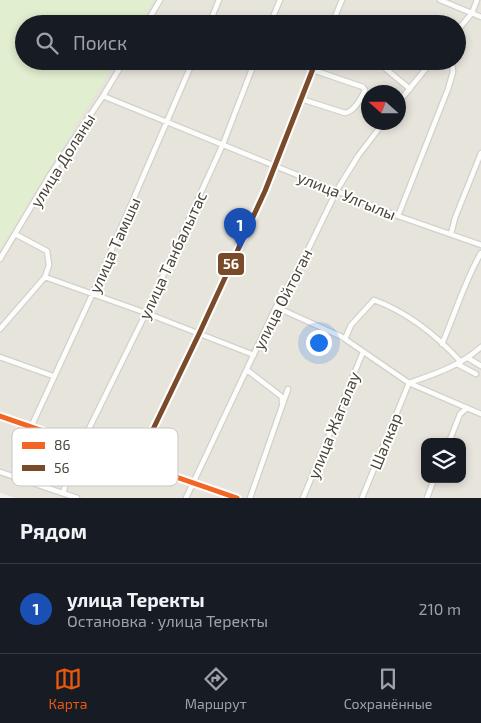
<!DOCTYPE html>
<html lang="ru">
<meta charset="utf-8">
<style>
body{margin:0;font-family:"Exo 2",sans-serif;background:#20242c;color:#f1f3f6}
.controls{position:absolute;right:15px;bottom:15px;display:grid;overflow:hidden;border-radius:10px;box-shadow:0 2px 8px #0003}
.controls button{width:45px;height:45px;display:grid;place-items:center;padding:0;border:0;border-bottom:1px solid #363941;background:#171b24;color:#f1f3f6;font:25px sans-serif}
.compass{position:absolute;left:361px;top:85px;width:45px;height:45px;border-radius:50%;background:#171b24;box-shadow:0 2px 8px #0003;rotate:291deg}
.you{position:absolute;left:318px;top:342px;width:18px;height:18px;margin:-12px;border:4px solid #fff;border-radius:50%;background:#1a73e8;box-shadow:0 0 0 8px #1a73e833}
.badge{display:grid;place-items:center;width:32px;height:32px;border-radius:50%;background:#ea580c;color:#fff;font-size:16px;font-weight:700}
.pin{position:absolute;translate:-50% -41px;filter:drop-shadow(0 1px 2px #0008)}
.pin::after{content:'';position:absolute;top:26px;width:18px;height:15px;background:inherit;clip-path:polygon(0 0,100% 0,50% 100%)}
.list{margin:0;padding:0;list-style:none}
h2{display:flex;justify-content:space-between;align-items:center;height:65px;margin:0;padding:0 20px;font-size:21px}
h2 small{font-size:16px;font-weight:400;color:#9ea1a6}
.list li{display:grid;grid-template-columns:32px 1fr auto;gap:15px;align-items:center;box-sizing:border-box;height:90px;padding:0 20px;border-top:1px solid #363941}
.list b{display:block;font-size:19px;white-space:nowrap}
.list p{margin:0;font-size:16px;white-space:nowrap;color:#9ea1a6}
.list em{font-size:16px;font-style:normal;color:#9ea1a6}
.icon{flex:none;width:28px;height:28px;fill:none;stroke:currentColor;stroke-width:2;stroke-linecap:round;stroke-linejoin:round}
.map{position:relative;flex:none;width:481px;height:498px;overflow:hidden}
.search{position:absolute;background:#171b24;box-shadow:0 2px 8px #0003;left:15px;right:15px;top:15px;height:55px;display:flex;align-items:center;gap:12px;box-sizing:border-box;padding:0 18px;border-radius:28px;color:#9ea1a6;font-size:19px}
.sheet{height:155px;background:#171b24}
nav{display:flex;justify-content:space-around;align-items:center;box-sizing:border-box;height:70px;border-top:1px solid #363941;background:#171b24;font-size:14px;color:#9ea1a6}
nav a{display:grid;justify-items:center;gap:2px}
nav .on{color:#ea580c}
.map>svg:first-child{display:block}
.residential{fill:#e7e4dc;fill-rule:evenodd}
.green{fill:#e1eecf}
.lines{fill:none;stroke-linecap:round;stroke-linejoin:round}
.minor-casing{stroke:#d2d0cb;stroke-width:7}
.minor{stroke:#fdfdfc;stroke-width:4.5}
.bus-1-casing{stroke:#fff;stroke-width:9}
.bus-2-casing{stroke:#fff;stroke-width:9}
.bus-1{stroke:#f26522;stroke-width:5}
.bus-2{stroke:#7a4b2a;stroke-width:5}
.labels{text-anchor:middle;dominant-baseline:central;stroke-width:4;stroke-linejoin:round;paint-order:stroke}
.street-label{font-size:16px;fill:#4b4439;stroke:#fff}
.key{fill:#fff;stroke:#c9c7c4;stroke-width:1}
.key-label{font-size:14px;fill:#4b4439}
.line-badge{stroke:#fff;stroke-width:2}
.badge-label{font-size:14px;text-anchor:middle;font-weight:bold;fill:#fff}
</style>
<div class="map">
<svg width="481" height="498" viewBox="0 0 481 498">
<rect width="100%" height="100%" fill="#f4f2ee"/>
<path class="residential" d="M82,0H481V498H16L0,493V127L43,61H457V24H67ZM368,92H398V122H368ZM425,442H462V479H425Z"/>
<path class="green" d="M0,0H154L140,24H24V61H116L0,249Z"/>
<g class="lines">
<g class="minor-casing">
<path id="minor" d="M440,0L481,17
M334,19L346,24
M146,24L160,0
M209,24L219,0
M270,24L280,0
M332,24L342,0
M457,31L472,13L477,0
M388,61L385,67L386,69L410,89
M103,96L398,216L481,245
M301,99L345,113C355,111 361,99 365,90L363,87L313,70
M398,103L432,61
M398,216L448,89L453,72L452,61
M15,234L47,251L49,265L45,277L146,313L254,355
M451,234L455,218L481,153
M0,259L50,175L103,96L124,61
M276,307L342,337L409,383L481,414
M0,329L45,277
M345,339L351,325L374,300C407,312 438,337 461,362
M442,344C455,314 465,280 481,253
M0,357L53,376
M468,358L481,366
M457,364L476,374
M247,370L277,393L282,397V403
M0,416L237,498
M31,427L92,295L193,61
M449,442L460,414L467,408
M137,464L143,450L199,334L265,191L316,61
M0,472L77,498
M63,493L74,459L146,313L223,144L255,61
M186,498L276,307L303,260L337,190L358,156L384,122
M250,498L288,389
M303,498L363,352
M362,498L409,383C435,374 460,366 481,347
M427,498L434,479"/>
</g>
<use href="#minor" class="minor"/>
<g class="bus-1-casing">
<path id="bus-1" d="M0,416L237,498"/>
</g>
<g class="bus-2-casing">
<path id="bus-2" d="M137,464L143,450L199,334L265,191L316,61"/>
</g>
<use href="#bus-1" class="bus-1"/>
<use href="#bus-2" class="bus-2"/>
</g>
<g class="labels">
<g class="street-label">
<text transform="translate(62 160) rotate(-58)">улица Доланы</text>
<text transform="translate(347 195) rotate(22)">улица Улгылы</text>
<text transform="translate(114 245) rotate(-66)">улица Тамшы</text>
<text transform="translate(172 255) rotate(-65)">улица Танбалытас</text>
<text transform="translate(282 299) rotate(-63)">улица Ойтоган</text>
<text transform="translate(333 425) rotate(-68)">улица Жагалау</text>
<text transform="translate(385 441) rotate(-68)">Шалкар</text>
</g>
</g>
<rect x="12" y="428" width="166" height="58" rx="8" class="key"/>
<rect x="22" y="442" width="23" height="7" fill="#f26522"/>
<rect x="22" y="465" width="23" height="6" fill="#7a4b2a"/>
<g class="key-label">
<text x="54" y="450">86</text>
<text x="54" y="473">56</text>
</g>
<rect class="line-badge" x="217" y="252" width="28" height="24" rx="5" fill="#7a4b2a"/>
<g class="badge-label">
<text x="231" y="269">56</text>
</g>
</svg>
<div class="controls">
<button><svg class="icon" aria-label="layers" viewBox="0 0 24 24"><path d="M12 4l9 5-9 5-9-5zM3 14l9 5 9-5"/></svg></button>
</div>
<svg class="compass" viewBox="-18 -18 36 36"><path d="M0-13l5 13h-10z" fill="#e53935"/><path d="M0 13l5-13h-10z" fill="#9ea1a6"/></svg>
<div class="you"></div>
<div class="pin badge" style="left:240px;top:249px;background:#1a4fb4">1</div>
<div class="search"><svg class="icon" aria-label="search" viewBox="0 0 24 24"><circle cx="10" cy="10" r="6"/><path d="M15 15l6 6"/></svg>Поиск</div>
</div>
<section class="sheet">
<h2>Рядом<small></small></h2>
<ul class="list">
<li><span class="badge" style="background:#1a4fb4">1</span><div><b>улица Теректы</b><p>Остановка · улица Теректы</p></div><em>210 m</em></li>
</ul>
</section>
<nav>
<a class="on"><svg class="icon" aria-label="map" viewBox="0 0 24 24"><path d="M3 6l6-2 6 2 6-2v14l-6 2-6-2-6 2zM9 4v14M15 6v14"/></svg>Карта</a>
<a><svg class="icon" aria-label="directions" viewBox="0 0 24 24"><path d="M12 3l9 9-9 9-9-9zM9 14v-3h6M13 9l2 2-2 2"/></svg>Маршрут</a>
<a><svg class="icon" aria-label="saved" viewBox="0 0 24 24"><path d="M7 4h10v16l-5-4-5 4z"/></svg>Сохранённые</a>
</nav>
